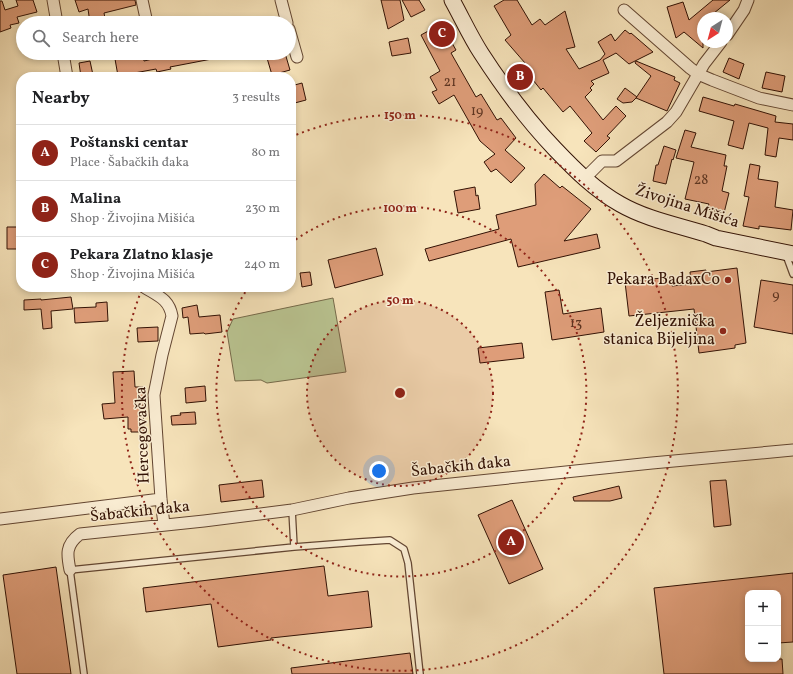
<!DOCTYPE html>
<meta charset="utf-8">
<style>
body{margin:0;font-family:Vollkorn,serif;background:#f2f2f2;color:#202124}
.controls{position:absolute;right:12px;bottom:12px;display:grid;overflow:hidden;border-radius:8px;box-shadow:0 2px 6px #0003}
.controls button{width:36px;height:36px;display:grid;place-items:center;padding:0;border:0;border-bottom:1px solid #e0e0e0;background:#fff;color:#202124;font:20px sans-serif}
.compass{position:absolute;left:697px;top:12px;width:36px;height:36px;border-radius:50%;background:#fff;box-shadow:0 2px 6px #0003;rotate:216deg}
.you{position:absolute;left:379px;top:471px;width:14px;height:14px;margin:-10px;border:3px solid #fff;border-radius:50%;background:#1a73e8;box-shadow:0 0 0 6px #1a73e833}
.badge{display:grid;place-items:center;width:26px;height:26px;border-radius:50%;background:#8f2418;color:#fff;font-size:13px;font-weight:700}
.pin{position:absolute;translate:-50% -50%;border:2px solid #fff;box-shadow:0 1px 4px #0006}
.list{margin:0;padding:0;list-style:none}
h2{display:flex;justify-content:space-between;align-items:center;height:52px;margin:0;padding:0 16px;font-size:17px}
h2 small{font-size:13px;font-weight:400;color:#757577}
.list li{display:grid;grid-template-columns:26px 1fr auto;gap:12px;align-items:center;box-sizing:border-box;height:56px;padding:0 16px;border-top:1px solid #e0e0e0}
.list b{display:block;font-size:15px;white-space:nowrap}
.list p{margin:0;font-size:13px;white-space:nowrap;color:#757577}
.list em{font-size:13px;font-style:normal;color:#757577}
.icon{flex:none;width:22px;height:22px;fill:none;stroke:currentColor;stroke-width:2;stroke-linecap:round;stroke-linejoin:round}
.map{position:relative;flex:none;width:793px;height:674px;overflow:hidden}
.search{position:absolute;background:#fff;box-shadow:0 2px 6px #0003;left:16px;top:16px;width:280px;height:44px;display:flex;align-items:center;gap:10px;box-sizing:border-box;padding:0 14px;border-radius:22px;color:#757577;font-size:15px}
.panel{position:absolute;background:#fff;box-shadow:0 2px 6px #0003;left:16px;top:72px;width:280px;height:220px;border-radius:16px}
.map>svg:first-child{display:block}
.green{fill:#bac592;stroke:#766b4b}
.building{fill:#de9d79;stroke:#321104}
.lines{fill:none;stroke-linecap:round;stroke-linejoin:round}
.service-casing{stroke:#634632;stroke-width:8}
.minor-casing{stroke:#634632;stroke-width:13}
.secondary-casing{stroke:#321104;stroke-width:17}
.service{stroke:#faedd3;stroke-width:5.5}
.minor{stroke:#faedd3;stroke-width:11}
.secondary{stroke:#faedd3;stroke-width:15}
.ring{fill:none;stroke:#8f2418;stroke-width:2;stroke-dasharray:2 4}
.poi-dot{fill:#8f2418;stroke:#faedd3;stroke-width:1.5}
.labels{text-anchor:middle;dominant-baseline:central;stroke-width:3;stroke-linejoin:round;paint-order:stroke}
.number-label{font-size:14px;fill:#5d3421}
.street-label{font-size:16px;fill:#321104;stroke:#faedd3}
.poi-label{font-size:16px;fill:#321104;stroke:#faedd3;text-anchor:end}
.centre{fill:#8f2418;stroke:#faedd3;stroke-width:2}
.ring-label{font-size:12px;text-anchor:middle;font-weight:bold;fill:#8f2418;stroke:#faedd3;stroke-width:3;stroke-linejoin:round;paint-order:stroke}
</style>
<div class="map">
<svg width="793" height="674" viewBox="0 0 793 674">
<rect width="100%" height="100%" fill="#f7e4bb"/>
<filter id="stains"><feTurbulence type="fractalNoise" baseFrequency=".005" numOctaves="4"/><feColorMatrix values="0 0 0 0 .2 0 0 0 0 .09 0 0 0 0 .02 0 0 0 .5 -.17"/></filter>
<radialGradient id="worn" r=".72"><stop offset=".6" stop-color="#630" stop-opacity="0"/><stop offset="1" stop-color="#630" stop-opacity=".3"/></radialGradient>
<path class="green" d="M333,298L346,372L267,383L261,380L235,381L227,332L233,319Z"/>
<path class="building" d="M16,0H33L37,12L17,17L19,23L10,25L11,28L0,32V1H2L5,10L18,6Z
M75,0H135L136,5L104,13L106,23H90L88,9L79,12Z
M381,0H400L404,20L388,29Z
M402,0H419L425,10L411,17Z
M504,0H517L532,25L540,19L545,25L565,11L575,47L566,49L579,69L600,60L605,54L598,42L611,34L615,41L625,30L630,34L631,33L653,52L629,64L616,53L603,60L609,73L591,81L594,84L590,88L592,90L585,97L603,120L616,106L626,116L607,136L610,138L596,152L584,141L592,133L570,106L563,112L543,88L541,90L533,80L522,87L512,71L525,63L505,40L511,35L494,6Z
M713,0H730L708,18H703V48L684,32L676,38L667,7L683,2L689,20Z
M441,24L456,50L451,53L476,97L481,94L497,120L501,118L516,138L505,150L525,168L511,183L496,169L491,172L484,162L495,154L480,141L454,95L439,104L432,92L437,90L430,77L440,71L421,35Z
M408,38L411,53L392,56L389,42Z
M164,53H216L217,58L170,67L171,69L157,72L156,69L118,76L115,59L143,54L144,61L165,56Z
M283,53H285L290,70L272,75L267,58Z
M729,58L744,64L739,79L723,72Z
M90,61L93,75L81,77L79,63Z
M636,61L675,77L674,80L680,83L667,111L636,98L651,76L635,63Z
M766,72L785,76L782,92L762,88Z
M302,83L306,100L291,104V86Z
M625,88L637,97L632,102L623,103L617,99Z
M703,97L734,106L735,104L776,116L775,122L793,124V140L779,138L776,157L765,155L768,128L749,123L743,149L728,145L734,121L699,111Z
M685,130L696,133L691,147L726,155L724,166H727L722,191L729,193L724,213L707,209L709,204L685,199L694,162L676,158Z
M664,146L676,150L673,160L672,159L666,184L653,181L656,165H658Z
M750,164L760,166L758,179L778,182L775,207L793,210L791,230L759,226V229L743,226L749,197L744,196Z
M544,174L560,188L562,186L591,209L564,241L597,234L600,248L518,267L511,239L429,261L425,249L499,229L496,215L536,205L535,184Z
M475,187L476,196L478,195L480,209L458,213L454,191Z
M7,227H21V249H7Z
M376,248L383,275L335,288L328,260Z
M737,268L746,343L735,345V348L699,353L694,309L629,316L625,282L671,277L672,286L691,284L690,272L706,270V272Z
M310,272L312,285L302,287L300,273Z
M761,280L793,285V334L754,327Z
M559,290L563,314L601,308L604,332L552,340L545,292Z
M71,297L73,309L51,311L52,328L43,329L41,309L24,310V300L41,299V300Z
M107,302L108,321L75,323L74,308L96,307V303Z
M197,305L199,317L220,315L222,332L205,334L204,333L190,334L188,317L183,318L182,308Z
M158,327V341L138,342L137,328Z
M522,343L524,358L480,363L478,348Z
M134,371L135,387H143L144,404H143L144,432H131V429H128V417L104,419L102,404L115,403L113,372Z
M205,386L206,401L186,403L185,388Z
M195,412L196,424L172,425L171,416L181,415L180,413Z
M262,480L264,497L221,502L219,485Z
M726,480L731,525L714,527L710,481Z
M619,486L622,498L610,501H574L573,497Z
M512,500L543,569L509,584L478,515Z
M324,566L328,596L368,591L372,627L271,638V640L218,647L211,604L146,612L143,588Z
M56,567L71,674H17L3,575Z
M793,573V642L778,643V593H748V659H782L783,674H664L654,588Z
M410,653L413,674H292L291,668Z"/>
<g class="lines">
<g class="service-casing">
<path id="service" d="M786,255L793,274
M292,510L294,547
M84,674L70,570L294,547L359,542L390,540L404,549L408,563L420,674"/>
</g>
<g class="minor-casing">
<path id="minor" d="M53,0L57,23
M142,0L147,23
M281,0L287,23
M624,10L690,68L698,74L712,80L759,98L793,105
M289,29L297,57
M727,35L744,10L748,0
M63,53L67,77
M584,179L602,161H616L667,122L676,112L704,64L721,42
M144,287C158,296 169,299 172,316L162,355L154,395L161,499L164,525
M0,519L161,499
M70,570C67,555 65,545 80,534L204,521L292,510L349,498L413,488L652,463L793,450"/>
</g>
<g class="secondary-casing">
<path id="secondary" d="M452,0C462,18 470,36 481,53C503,87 527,120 555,149C575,170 595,190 620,204C646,219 677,225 706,234L716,238L793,254"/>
</g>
<use href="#service" class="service"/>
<use href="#minor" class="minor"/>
<use href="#secondary" class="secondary"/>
</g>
<circle cx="400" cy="393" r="93" fill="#8f2418" fill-opacity=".12"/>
<g class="ring">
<circle cx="400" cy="393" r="93"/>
<path d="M291 243A185 185 0 1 1 248 288"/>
<path d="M291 137A278 278 0 1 1 142 289"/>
</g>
<g class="poi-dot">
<circle cx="728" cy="280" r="4"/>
<circle cx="723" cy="331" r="4"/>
</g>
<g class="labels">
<g class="number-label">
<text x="450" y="82">21</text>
<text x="477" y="111">19</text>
<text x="701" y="180">28</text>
<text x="776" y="295">9</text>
<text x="576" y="323">13</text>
</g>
<g class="street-label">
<text transform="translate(687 207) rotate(18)">Živojina Mišića</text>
<text transform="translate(143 435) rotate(-92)">Hercegovačka</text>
<text transform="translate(461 467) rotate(-6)">Šabačkih đaka</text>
<text transform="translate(140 512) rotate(-6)">Šabačkih đaka</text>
</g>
<g class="poi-label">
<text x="720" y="280">Pekara BadaxCo</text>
<text x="715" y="322">Željeznička<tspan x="715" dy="18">stanica Bijeljina</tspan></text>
</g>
</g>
<circle cx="400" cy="393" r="6" class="centre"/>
<g class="ring-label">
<text x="400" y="119">150 m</text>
<text x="400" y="212">100 m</text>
<text x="400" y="304">50 m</text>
</g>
<rect width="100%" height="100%" filter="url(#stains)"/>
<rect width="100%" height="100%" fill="url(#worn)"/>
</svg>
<div class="controls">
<button>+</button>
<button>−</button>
</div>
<svg class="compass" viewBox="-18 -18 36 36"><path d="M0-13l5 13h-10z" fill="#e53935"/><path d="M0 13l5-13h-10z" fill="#757577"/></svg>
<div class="you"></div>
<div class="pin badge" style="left:511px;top:542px">A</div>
<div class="pin badge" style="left:520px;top:77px">B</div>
<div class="pin badge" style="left:442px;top:34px">C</div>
<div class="search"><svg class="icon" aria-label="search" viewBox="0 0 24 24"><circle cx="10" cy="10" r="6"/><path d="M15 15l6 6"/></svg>Search here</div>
<section class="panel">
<h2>Nearby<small>3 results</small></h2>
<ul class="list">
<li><span class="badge">A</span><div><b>Poštanski centar</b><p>Place · Šabačkih đaka</p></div><em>80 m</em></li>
<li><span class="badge">B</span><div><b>Malina</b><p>Shop · Živojina Mišića</p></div><em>230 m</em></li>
<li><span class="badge">C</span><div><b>Pekara Zlatno klasje</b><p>Shop · Živojina Mišića</p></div><em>240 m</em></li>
</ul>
</section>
</div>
